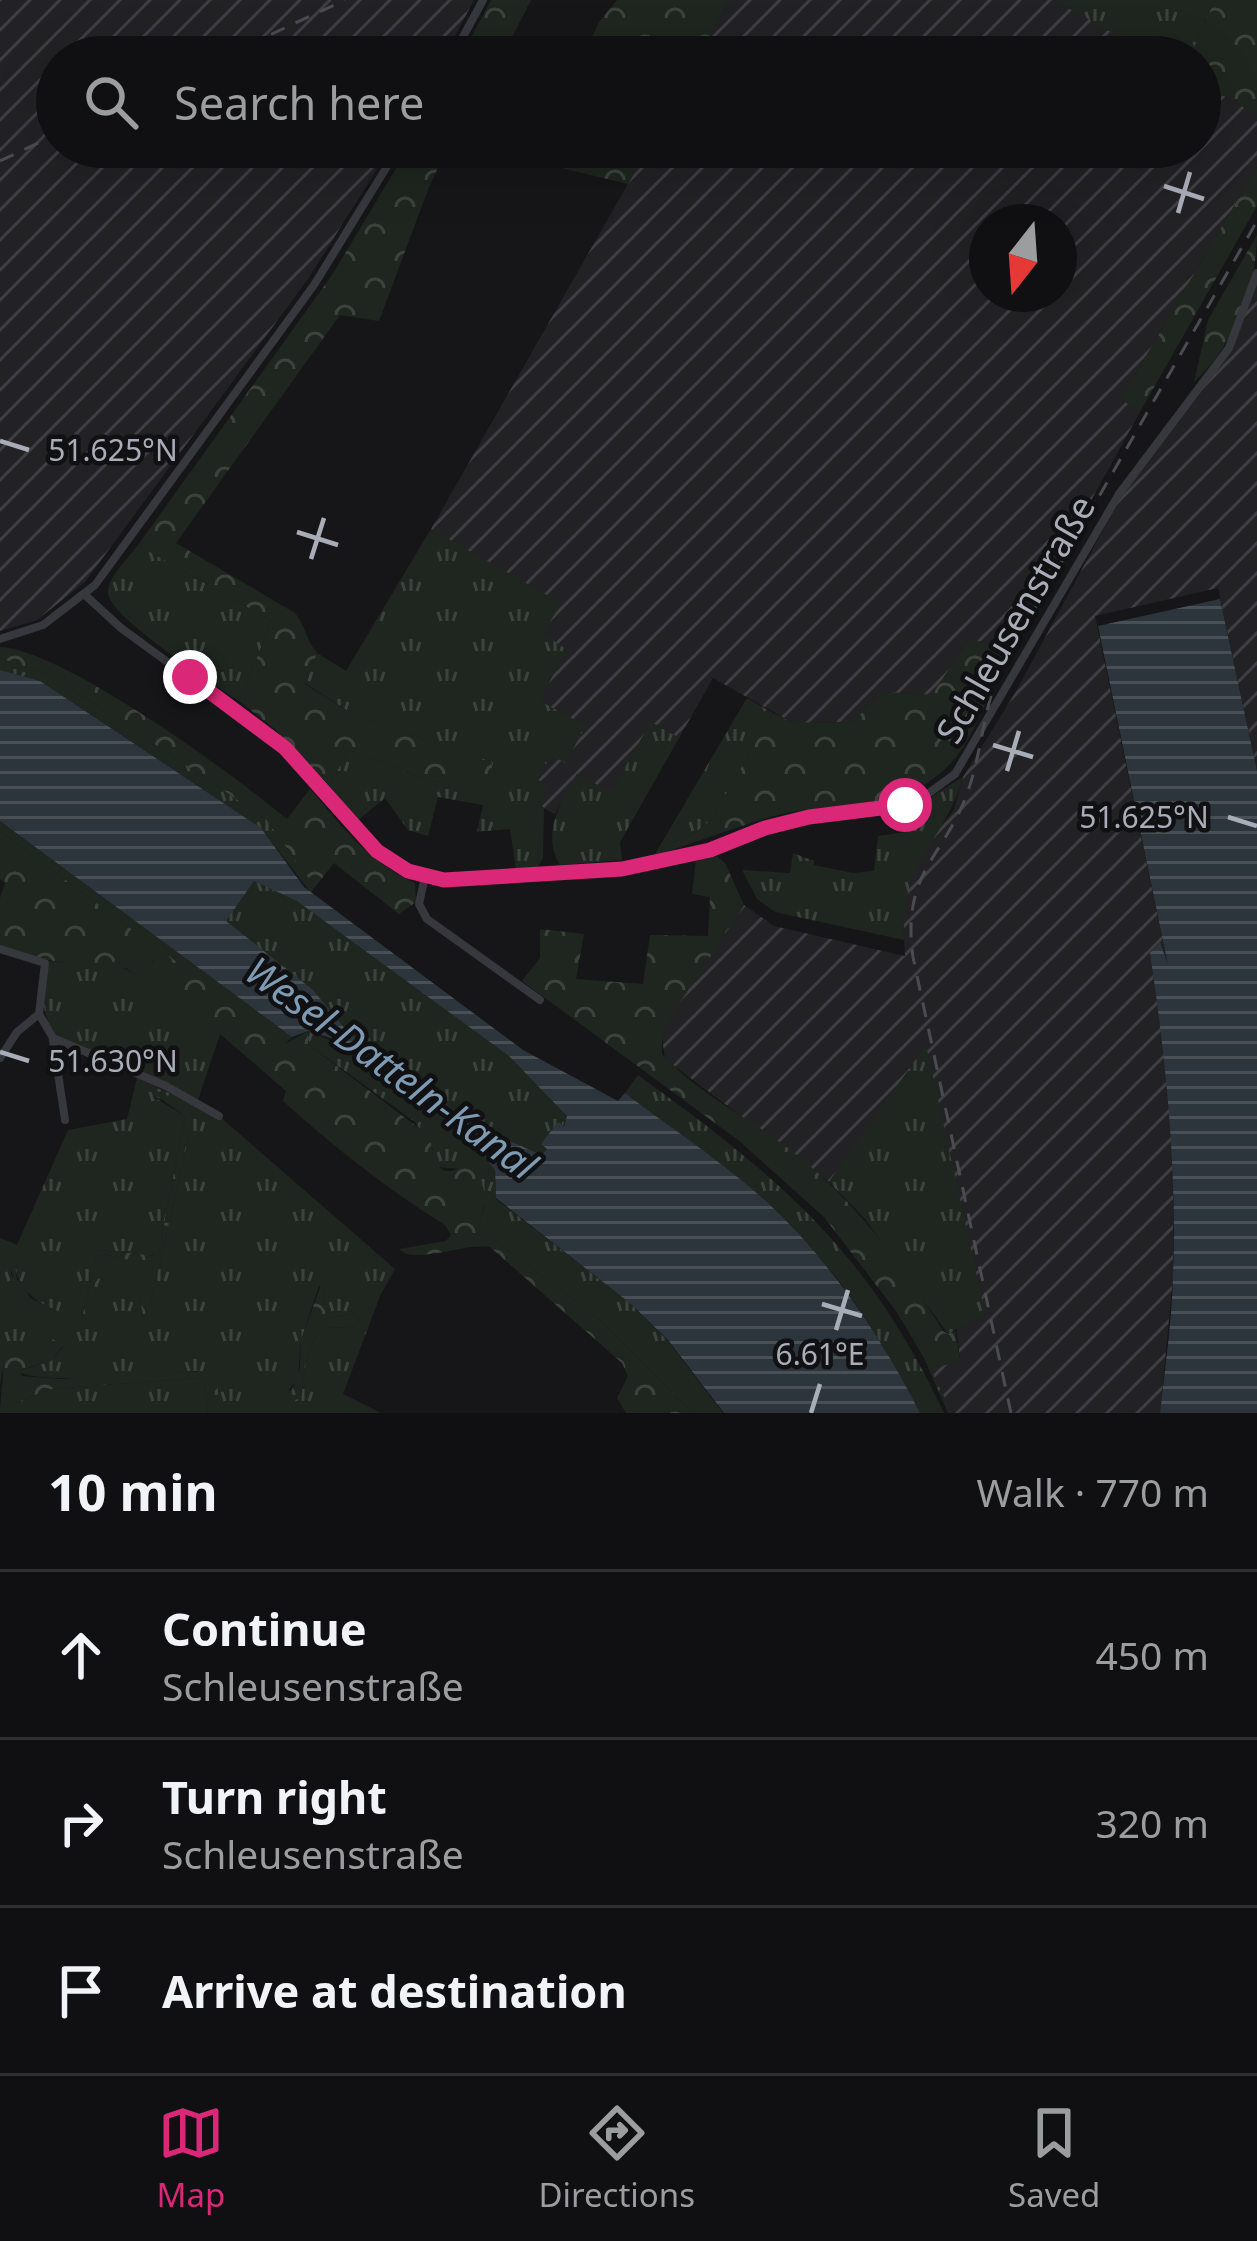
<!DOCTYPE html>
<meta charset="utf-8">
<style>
body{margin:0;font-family:"Noto Sans",sans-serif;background:#19191b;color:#f1f3f6}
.compass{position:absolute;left:969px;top:204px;width:108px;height:108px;border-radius:50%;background:#101012;box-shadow:0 12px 48px #0002;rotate:197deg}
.stop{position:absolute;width:36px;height:36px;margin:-27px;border:9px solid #db2777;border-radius:50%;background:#fff}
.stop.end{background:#db2777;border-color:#fff;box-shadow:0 3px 12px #0008}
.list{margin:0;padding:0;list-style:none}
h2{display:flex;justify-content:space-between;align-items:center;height:156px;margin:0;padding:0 48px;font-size:51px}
h2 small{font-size:39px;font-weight:400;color:#9c9d9f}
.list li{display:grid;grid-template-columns:78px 1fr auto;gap:36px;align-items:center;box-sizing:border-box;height:168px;padding:0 48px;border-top:3px solid #303032}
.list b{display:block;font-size:45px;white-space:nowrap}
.list p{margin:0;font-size:39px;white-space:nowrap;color:#9c9d9f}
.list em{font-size:39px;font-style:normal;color:#9c9d9f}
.icon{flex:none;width:66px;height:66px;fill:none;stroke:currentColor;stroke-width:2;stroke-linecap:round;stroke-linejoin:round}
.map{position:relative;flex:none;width:1257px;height:1413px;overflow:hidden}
.search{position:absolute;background:#101012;box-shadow:0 12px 48px #0002;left:36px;right:36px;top:36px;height:132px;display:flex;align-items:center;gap:30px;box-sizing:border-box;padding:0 42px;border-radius:66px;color:#9c9d9f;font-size:45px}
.sheet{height:660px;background:#101012}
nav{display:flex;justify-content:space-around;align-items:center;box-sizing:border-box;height:168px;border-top:3px solid #303032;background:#101012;font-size:33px;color:#9c9d9f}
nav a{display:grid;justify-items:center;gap:6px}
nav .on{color:#db2777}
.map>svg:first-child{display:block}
.industrial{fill:url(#industrial-furrows);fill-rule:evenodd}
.grass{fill:url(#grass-tufts);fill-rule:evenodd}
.forest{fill:url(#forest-crowns)}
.water{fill:url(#water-rules);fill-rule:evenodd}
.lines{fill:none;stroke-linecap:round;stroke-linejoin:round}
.street{stroke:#37383d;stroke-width:8}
.rail{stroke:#4a4c52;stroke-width:3;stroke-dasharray:15 12;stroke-linecap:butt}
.route{stroke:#db2777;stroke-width:15}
.ticks{fill:none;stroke:#a8adb8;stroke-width:4.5}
.labels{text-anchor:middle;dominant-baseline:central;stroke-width:9;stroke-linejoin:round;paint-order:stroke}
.street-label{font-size:36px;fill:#a8adb8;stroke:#111113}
.water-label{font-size:39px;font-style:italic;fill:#7f9bb3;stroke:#111113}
.ticks-label{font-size:30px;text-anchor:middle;fill:#a8adb8;stroke:#111113;stroke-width:9;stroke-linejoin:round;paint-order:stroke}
</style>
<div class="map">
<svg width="1257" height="1413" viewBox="0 0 1257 1413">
<defs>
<pattern id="industrial-furrows" width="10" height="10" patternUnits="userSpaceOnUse" patternTransform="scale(3)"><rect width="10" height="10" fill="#222225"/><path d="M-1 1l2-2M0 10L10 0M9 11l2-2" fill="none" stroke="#3f3f43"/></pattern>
<pattern id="grass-tufts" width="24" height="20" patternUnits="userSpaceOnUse" patternTransform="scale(3)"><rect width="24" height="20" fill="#1e261f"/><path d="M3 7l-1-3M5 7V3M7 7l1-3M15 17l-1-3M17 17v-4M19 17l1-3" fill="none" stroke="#3c433d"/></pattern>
<pattern id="forest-crowns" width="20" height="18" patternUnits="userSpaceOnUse" patternTransform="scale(3)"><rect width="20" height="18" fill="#1e261f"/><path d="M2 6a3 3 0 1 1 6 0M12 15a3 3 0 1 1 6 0" fill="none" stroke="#3c433d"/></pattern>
<pattern id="water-rules" width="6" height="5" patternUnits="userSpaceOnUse" patternTransform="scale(3)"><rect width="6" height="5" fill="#2c353c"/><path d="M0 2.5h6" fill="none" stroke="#485056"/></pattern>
</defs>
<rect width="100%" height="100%" fill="#161618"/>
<path class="industrial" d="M0,0H474L444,57H57V147H391L308,279L85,582L37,620L0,631Z
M730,0H1054L1157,57H698Z
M1200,82L1257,115V167L1121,399L1140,412L1009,649L969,639L932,695L884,692L852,722L793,723L713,678L679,738L651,722L611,793L577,774L555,814L538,805L537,779L551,754L564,762L539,701L566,649L542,634L431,529L649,147H1200ZM987,222H1059V294H987Z
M1257,282V771L1218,588L1095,616L1168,966L1159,943L1150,953L1165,1049L1173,1152V1278L1160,1413H952L930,1370L960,1360L926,1047L829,1182L665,1059L661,1030L744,905L774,926L905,956L903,916L910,879L928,842L954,810L963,777L1015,693L1122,495L1232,349Z"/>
<path class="grass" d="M1054,0H1215L1190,57H1156Z
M431,529L561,603L543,634L566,649L540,701L586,726L565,763L551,755L537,779L548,786L539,804L544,808L543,858L537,868L516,870L510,829L477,832L483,805L438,797L428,836L408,830L385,798L357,821L329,785L349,750L432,781L487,786L492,763L357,717L305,683L317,653L346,671Z
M138,545L272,621L239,701C217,686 109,617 108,593C107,578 129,557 138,545Z
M0,658L51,675L250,808L266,819L315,887L311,893L261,828L40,681L0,670Z
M747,698L773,713L711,820L696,832L658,849Z
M651,722L679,738L620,842L622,860L560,865C541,834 561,801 577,774L611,792Z
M963,777C944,844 900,859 904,940L775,912L757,899L742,870L790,873L793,853L814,861V865L853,873L874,871L878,836L907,832L910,827L907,812Z
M0,821L292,1037L285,1044L152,961L124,968L164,991L220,1034L198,1100L57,1038C38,1010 43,992 49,961C86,966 119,966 146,940L0,831Z
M254,881L297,900L523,1066L567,1116L563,1126L558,1122L542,1145L547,1149L542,1155L477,1127L348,1032L313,990L225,921Z
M308,1031L348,1048L470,1137L495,1170L496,1199L631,1304L668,1341L723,1413H693L600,1320L478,1228L484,1207L461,1169L438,1167L431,1160L433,1149L415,1122L309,1045Z
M926,1045L985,1313L948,1334L865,1219L829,1182Z
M638,1075C779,1177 868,1251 944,1413H920C897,1369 872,1325 842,1285C785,1209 700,1149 625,1093Z
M137,1078L219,1116L395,1269L380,1296L343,1394L381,1413H220L197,1371C166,1374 36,1386 19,1371L51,1361L64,1346L32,1356L24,1351L4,1363L0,1385V1238L17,1245L68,1130L127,1119ZM152,1096L190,1108L193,1118L147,1318L140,1301L149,1268L146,1263L103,1254L88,1329L47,1321L11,1275L12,1257C20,1300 43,1304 81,1322L98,1250L158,1256L185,1116ZM319,1286L325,1290L322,1307L331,1318L356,1313L360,1319L352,1327L323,1328C305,1347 304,1373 301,1398L289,1390L298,1378L301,1340Z
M198,1378L205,1384L208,1413H0V1409L50,1389Z"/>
<path class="forest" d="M491,0H531L502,57H461Z
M617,0H730L698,57H583L599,22Z
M1215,0H1257V115L1200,82V57H1190Z
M409,147H448L429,187L379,321L340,315L176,543L295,613C306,626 306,641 317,653L305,684L357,717L492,763L487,787L432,781L349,750L329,785L276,730L239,701L272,621L138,545L332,275Z
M475,147H649L628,184Z
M1257,167V206L1140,412L1121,399Z
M1257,235C1257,287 1233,347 1194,382L1208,320Z
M969,639L1009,649C989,687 980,731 951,763C905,813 838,800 778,815C737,826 696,843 655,855L658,849L696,832L711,820L773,713L793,723L852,722L884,692L932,695Z
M0,647C64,650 234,775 287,819L310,789C342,827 369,862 415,883L416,902L399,914L334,863L315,887L266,819L250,808L51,675L0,658Z
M0,831L146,940C113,984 43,959 0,946V898L5,883L0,879Z
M714,854L725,863L744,905L662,1030V1054C696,1092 747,1117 788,1148C853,1198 901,1262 943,1331L948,1334L955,1331L960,1360L931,1370L952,1413H948L923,1356L896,1311L824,1217L738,1140L522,981L540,958V929L584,934L576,979L643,984L650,935L708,936L710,897L692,894L696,860Z
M169,956L285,1044L308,1031L309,1045L429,1136C435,1156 436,1186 467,1163C490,1182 486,1202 478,1228L600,1320L693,1413H626L617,1398L628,1376L622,1363L490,1247C461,1244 435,1259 406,1254L399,1249L446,1241L451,1235L445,1225C387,1189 334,1147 283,1101L286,1091L220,1034L123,966L144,959L161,965Z
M150,1091L161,1092L190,1108L193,1118L147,1318H144L140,1301L148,1269L146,1264L104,1254L92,1325L88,1329L65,1328L61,1335C33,1314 10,1296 11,1258L14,1259L17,1280L24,1284L30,1298L81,1322L98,1250L158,1256L185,1116Z
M322,1282L325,1290L322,1307L332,1318L356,1313L360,1319L352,1327L323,1328C305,1347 304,1373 301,1398L295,1400L289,1397L300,1368L301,1340Z
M48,1337L64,1345L51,1361L20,1370L22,1376L61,1379L207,1371L217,1382L220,1413H208L205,1384L197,1378L50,1389L0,1409L4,1362L12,1353L24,1351L32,1356L41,1352L43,1341Z"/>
<path class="water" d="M1220,599L1257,771V1413H1160C1165,1367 1172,1321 1173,1275C1177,1166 1166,1060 1150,953L1160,942L1168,965L1098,626Z
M0,670L40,681L261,828L304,887L523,1050L618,1101L625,1093C667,1125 712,1155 752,1189C823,1250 878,1330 920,1413H724L668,1340L631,1304L496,1198L495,1170L469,1137L337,1040L308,1031L292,1037L0,821ZM254,881L297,901L509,1056L567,1116L564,1126L558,1122L541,1144L547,1149L542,1155L477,1127L348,1032L313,990L226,921Z"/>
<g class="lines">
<path class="street" d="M283,57L296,53L315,57
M452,57L483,0
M85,595L121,628L285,748L377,851L408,870L444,880L600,871L709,849L765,828L809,817L888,809L922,798L955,774L1119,494L1229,348L1257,273
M0,639L43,625L95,585L314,285L399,147
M425,876L419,904L427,919L540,1000
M0,949L45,963L39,1014L53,1038L166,1086L219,1116
M53,1040L65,1120
M0,1058L17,1032L39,1014"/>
<path class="rail" d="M222,57L345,0
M0,161L57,134
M1011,1413L913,957C901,870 945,858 968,791C983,748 983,705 1003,664L1257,221"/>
</g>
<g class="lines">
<path class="route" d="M190,677L285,748L377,851L408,871L444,880L622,869L710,850L765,828L809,817L905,805"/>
</g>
<path class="ticks" d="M1164,186L1204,199M1178,213L1190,172M0,441L29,450M297,532L338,545M311,559L324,518M993,745L1033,757M1007,771L1019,731M1228,817L1257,826M0,1052L29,1061M822,1304L862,1316M836,1330L848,1290M811,1413L820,1384"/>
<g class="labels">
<g class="street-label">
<text transform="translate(1015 619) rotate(-60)">Schleusenstraße</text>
</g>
<g class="water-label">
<text transform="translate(392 1067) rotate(36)">Wesel-Datteln-Kanal</text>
</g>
</g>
<g class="ticks-label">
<text x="113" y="461">51.625°N</text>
<text x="1144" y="828">51.625°N</text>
<text x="113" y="1072">51.630°N</text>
<text x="820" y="1365">6.61°E</text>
</g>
</svg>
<svg class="compass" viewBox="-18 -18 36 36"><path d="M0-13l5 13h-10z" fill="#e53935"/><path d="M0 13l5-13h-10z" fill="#9c9d9f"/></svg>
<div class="stop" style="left:905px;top:805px"></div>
<div class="stop end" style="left:190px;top:677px"></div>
<div class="search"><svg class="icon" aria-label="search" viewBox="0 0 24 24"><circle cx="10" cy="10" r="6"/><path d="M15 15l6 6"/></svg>Search here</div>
</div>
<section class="sheet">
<h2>10 min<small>Walk · 770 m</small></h2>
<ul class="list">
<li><svg class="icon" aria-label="ahead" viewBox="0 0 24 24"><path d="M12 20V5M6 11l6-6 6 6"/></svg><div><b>Continue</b><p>Schleusenstraße</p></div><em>450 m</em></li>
<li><svg class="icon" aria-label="right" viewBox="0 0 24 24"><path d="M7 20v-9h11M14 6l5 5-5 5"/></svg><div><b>Turn right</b><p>Schleusenstraße</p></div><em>320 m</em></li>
<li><svg class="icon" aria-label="arrive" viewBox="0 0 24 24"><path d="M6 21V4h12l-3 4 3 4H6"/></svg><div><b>Arrive at destination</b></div></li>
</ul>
</section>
<nav>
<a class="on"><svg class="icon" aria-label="map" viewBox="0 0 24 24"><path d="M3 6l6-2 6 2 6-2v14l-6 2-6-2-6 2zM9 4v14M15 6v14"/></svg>Map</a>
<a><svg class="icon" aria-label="directions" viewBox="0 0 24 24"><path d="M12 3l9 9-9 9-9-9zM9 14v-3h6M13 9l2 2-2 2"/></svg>Directions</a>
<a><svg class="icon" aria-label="saved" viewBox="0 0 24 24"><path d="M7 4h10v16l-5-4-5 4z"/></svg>Saved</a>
</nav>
